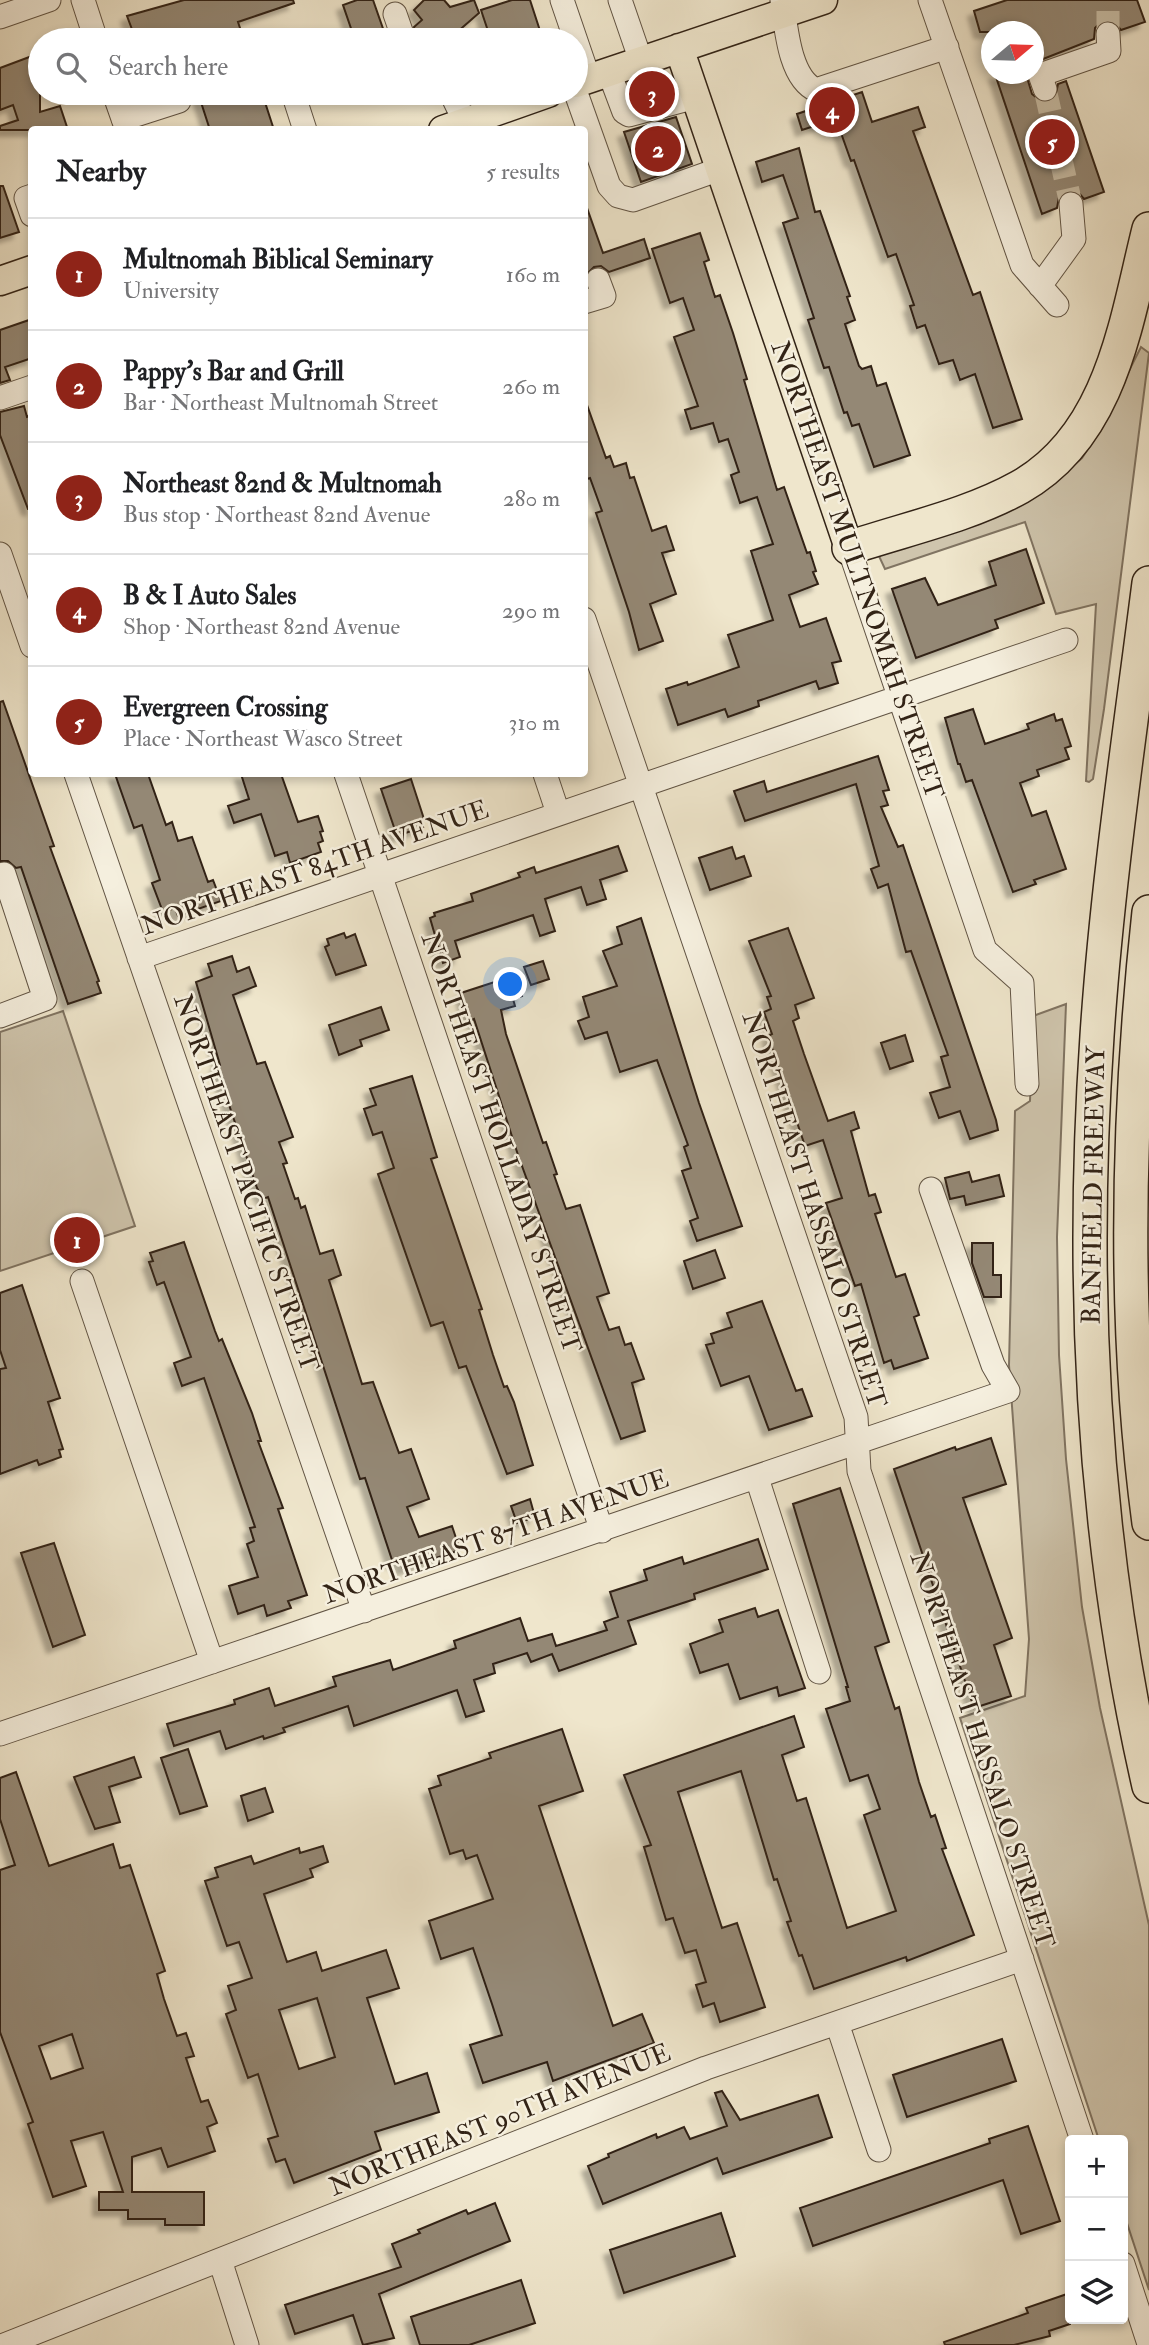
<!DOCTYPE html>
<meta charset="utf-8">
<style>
body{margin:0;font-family:"IM FELL Double Pica",serif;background:#f6f6f6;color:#202124}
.controls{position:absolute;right:21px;bottom:21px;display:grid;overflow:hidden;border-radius:7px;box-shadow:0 4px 10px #0003}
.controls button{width:63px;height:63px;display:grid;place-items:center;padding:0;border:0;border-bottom:2px solid #e0e0e0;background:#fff;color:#202124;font:35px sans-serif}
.compass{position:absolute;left:981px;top:21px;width:63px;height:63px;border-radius:50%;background:#fff;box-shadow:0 4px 10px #0003;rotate:71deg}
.you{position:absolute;left:511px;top:985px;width:24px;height:24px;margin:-18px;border:5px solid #fff;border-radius:50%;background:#1a73e8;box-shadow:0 0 0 10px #1a73e833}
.badge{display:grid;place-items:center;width:46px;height:46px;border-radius:50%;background:#8f2418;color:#fff;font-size:23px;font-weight:700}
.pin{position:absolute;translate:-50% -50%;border:4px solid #fff;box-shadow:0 2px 7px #0006}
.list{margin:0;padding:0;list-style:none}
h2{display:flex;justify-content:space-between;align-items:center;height:91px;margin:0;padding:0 28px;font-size:30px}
h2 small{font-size:23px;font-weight:400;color:#757577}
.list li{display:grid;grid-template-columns:46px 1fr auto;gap:21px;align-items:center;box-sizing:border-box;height:112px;padding:0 28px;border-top:2px solid #e0e0e0}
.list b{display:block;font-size:26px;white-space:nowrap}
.list p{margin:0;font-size:23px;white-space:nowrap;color:#757577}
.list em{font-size:23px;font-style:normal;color:#757577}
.icon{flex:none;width:38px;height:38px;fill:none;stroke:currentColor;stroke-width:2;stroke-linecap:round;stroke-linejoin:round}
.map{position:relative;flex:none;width:1149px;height:2345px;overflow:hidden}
.search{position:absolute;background:#fff;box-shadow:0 4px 10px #0003;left:28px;top:28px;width:560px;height:77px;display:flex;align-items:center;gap:18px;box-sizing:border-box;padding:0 24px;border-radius:38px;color:#757577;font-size:26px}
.panel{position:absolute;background:#fff;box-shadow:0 4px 10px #0003;left:28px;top:126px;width:560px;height:651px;border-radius:7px}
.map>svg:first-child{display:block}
.green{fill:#cfc5ad;stroke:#807462;stroke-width:2}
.building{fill:#948875;stroke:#322316;stroke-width:2;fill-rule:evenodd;filter:url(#shadow)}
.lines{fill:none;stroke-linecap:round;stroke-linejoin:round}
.minor-tunnel{stroke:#c9bfa8;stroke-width:23;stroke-dasharray:23 11;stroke-linecap:butt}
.minor-casing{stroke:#615444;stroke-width:25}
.major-casing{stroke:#322316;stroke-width:31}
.highway-casing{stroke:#322316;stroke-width:36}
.minor{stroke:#f5efde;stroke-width:23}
.major{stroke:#efe6cc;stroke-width:28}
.highway{stroke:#efe6cc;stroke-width:33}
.labels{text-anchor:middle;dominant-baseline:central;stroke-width:5;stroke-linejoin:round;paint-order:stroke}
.street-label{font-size:26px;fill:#322316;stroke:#f5efde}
</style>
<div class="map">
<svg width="1149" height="2345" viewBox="0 0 1149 2345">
<defs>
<filter id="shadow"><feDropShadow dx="-6" dy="6" stdDeviation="2" flood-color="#0004"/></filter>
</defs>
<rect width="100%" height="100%" fill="#efe6cc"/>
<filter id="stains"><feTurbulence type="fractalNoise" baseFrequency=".00286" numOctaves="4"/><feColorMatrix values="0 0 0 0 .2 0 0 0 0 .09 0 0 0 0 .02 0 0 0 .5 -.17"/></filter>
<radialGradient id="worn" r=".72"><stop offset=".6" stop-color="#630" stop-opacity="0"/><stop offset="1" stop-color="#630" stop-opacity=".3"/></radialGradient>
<path class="green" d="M1141,347L1149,353L1104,709L1093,779L1089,782L1086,781L1096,604L1056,614L1025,522L885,569L878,554L1052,484L1082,458L1095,438Z
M1066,1004L1057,1237L1059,1355L1066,1459L1082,1607L1100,1708L1149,1925V2290L1123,2211V2140H1099L960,1718L1025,1696L1029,1639L1009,1365L1015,1111L1030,1101L1033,1016Z
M63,1011L135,1226L0,1271V1032Z"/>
<path class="building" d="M184,0H293L294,3L238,22L244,40H136L127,16Z
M357,0H373L387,40H355L343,5Z
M424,0H444L450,7L474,0L479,13L448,40H418L414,27L422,20L414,10Z
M512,0H530L543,40H491L481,10Z
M1007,0H1137L1145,22L1121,30L1114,21L1101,22L1095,28L1094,39L1033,63V32H980L974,11Z
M40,53V112L60,106L68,130H0V126L18,120L13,105L0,110V68Z
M995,74H1026L1032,94L1043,103L1055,99L1058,84L1066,81L1104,192L1084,199L1078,192L1069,190L1059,197L1057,208L1042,214Z
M862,92L872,122L918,107L925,127L913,131L973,295L980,292L1022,419L993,428L975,374L960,380L953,360L939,364L925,325L917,328L910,306L914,305L896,254L888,257L854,160L851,161L836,119L802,130L797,114Z
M198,93H262L274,130H210Z
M676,117L692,164L641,182L624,132Z
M799,148L815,212L820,211L850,296L847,297L855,320L845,324L859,366L862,369L871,366L877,386L886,383L910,455L874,467L859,424L852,426L847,412L844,413L829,367L824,368L808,320L814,318L783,223L798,218L783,175L762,182L756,162Z
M0,186H3L19,232L0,238Z
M584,208H587L603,253L644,239L650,258L609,272L601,266L594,267L584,277Z
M700,233L709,260L704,262L715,297L720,295L733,333L747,379L744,380L777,490L784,487L807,553L810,552L816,571L813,572L818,584L789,595L800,627L826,618L841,661L832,663L838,683L819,689L816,681L758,701L759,706L728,717L725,709L678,725L666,689L687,682L688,685L739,667L728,635L773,620L751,551L773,544L757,497L740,503L731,475L739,472L728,439L719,442L713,423L691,429L685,410L698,406L674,337L694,330L683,298L670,303L652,249Z
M32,319V358L5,367L10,380L0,383V330Z
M584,405H587L606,458L610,456L614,467L626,463L630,478L634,477L652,531L666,526L674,550L662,553L676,594L650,604L663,641L639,650L629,612L596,513L602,511L590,478L584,480Z
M24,406L27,417L32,415V509H28L0,435V412Z
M1026,549L1044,603L995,620L998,628L916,658L892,589L925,578L938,605L996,585L989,562Z
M3,701L54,846L50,847L99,981L97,982L101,993L68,1004L21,867L16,868L8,861H0V702Z
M973,709L985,744L1029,729L1027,724L1054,714L1056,721L1062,719L1071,746L1065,748L1069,759L1037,770L1039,776L1020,783L1032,816L1046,811L1066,869L1034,880L1036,884L1013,892L972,780L966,782L960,764H958L945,718Z
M878,756L889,790L883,791L888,805L881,807L898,847L903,845L996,1120L998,1130L970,1139L960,1111L939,1118L930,1093L950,1087L941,1057L948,1055L911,951L906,952L888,884L878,888L871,869L879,866L856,784L745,821L734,791L764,781L767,792Z
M115,774H148L166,825L172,822L178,841L192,837L208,882L213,880L221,901L178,916L175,908L163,912L152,883L160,880L142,825L134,828Z
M241,774H281L298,822L318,816L323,831L320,832L323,841L318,843L321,852L290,863L287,852L275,856L261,814L234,823L228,806L249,799Z
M411,779L424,819L420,820L423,827L397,836L381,789Z
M618,846L627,871L600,880L606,899L587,905L581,887L545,899L555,931L540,936L533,915L455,941L460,957L443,963L430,918L435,916L434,913L473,901L471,894L520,877L518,873L534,867L536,873Z
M732,847L736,859L744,856L751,876L710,890L699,858Z
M641,918L699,1103L742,1226L697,1241L690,1221L698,1218L682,1171L691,1168L684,1147L688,1145L657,1060L620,1072L607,1032L585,1039L578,1021L589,1017L583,997L617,986L603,951L622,944L617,927Z
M788,928L814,998L795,1005L799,1018L793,1021L804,1054L828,1121L854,1112L859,1128L851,1131L869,1196L875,1194L881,1212L875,1214L896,1277L905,1274L919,1315L914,1317L928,1358L894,1369L891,1360L884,1363L861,1284L855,1286L826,1203L842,1198L823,1140L805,1146L768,1036L772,1034L764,1012L771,1009L767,997L771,996L749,941Z
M344,933L346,938L355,934L366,965L336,975L325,947L329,945L327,939Z
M232,956L237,972L249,967L256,986L233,995L257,1064L265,1062L293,1137L279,1142L287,1163L283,1164L295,1199L298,1198L301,1208L305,1206L320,1254L333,1250L341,1275L329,1280L362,1384L373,1382L399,1453L411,1449L429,1499L407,1507L419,1537L452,1526L460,1550L403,1569L400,1561L393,1563L365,1478L360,1479L268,1197L263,1199L257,1188L216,1066L220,1065L196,982L212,976L208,964Z
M543,961L549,979L531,985L524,967Z
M516,975L522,996L513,999L515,1006L501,1010L506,1034L543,1143L546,1142L557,1174L554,1175L566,1209L580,1205L609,1293L597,1297L609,1330L619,1327L625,1345L631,1343L644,1379L632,1383L645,1431L621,1439L518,1155L474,1019L470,1021L461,993Z
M381,1007L389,1030L360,1040L362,1046L339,1055L329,1025Z
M905,1035L913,1061L890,1069L881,1043Z
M412,1076L437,1157L431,1159L482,1309L479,1310L493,1355L504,1387L507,1386L514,1402L533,1465L507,1474L466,1366L459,1368L443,1322L431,1326L378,1174L394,1168L382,1132L373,1135L364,1109L376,1105L370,1089Z
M969,1172L972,1182L999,1175L1004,1196L966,1205L964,1196L950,1199L945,1178Z
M184,1242L215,1331L219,1341L222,1339L252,1413L261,1441H258L283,1508L278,1509L307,1595L288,1601L291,1608L267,1616L264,1605L238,1614L229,1586L258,1577L247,1544L254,1541L250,1528L255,1527L204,1378L182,1386L174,1363L191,1357L164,1282L157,1285L149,1262L153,1261L150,1253Z
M972,1243H993V1275H1001V1297H984L972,1263Z
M715,1250L725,1278L693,1289L684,1261Z
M22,1285L60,1398L48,1402L63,1449L59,1450L61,1457L39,1465L37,1460L0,1474V1369L6,1368L0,1350V1293Z
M762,1301L796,1391L802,1389L812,1416L769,1430L749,1376L721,1386L706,1345L714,1343L711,1334L732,1327L727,1313Z
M991,1438L1006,1484L963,1498L1012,1638L994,1645L1011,1696L974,1708L894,1469L955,1447L956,1450Z
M840,1488L889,1642L875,1647L895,1709L899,1707L919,1782L931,1817L935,1815L946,1848L942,1849L974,1935L907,1961L906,1957L814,1989L802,1955L799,1956L787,1922L791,1921L777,1879L774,1880L741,1771L678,1792L722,1928L737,1923L765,2007L720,2022L714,2003L703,2007L696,1985L706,1982L696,1950L685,1953L673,1918L666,1920L644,1847L651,1845L624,1775L794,1716L804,1747L782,1755L797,1801L806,1798L847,1928L896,1911L864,1815L880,1809L868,1775L850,1781L826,1709L850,1701L846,1687H848L793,1504Z
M530,1499L535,1517L517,1523L511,1506Z
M758,1539L768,1569L694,1594L695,1599L628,1621L636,1644L559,1671L552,1654L531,1662L527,1653L493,1664L495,1673L474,1680L484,1711L466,1717L457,1690L354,1726L348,1706L283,1728L285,1732L264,1739L263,1736L226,1749L220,1731L174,1746L167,1724L235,1704L234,1700L269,1688L275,1706L336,1686L333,1677L390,1660L393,1670L456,1648L454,1641L520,1618L528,1641L552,1634L556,1646L607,1630L604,1622L618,1617L610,1592L647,1580L644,1570L682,1557L684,1564Z
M54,1543L85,1635L53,1647L21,1553Z
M755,1608L758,1617L778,1610L805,1688L779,1696L777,1687L740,1699L728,1664L700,1673L690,1644L723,1632L719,1620Z
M562,1729L583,1791L539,1806L613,2026L642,2014L654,2043L553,2081L547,2062L483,2083L470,2045L502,2035L492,2004L473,1948L441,1959L429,1921L493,1899L477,1855L466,1859L463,1850L450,1854L429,1789L441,1785L438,1776L491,1758L489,1753Z
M188,1749L207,1806L180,1814L161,1758Z
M134,1757L141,1777L109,1787L120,1822L95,1829L74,1777Z
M16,1772L49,1866L113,1844L120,1868L130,1865L165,1971L157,1974L164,1999L177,2036L186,2033L194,2056L186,2058L201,2102L208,2100L217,2123L207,2127L215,2151L168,2167L161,2148L132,2157V2192H204V2225H165V2219H128V2210H99V2192H123L103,2132L71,2141L86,2186L53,2197L28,2124L33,2122L0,2032V1870L15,1865L0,1819V1778ZM72,2034L83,2068L51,2079L39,2046Z
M265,1788L273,1812L248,1821L241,1796Z
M323,1846L328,1862L310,1869L313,1877L264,1894L287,1962L316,1952L322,1971L386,1950L399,1988L367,1998L395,2084L427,2073L439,2112L375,2132L381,2150L294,2183L285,2159L276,2162L268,2139L278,2136L258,2074L248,2078L226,2014L236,2010L228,1986L252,1978L239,1942L227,1946L205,1881L218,1877L215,1868L251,1856L254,1864L299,1848L300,1853ZM317,1998L335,2057L299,2069L279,2010Z
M1002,2039L1016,2081L907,2117L893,2075Z
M722,2091L740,2120L818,2095L832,2137L723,2174L717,2158L603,2204L588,2166L609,2157L608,2154L656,2134L657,2138L684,2127L690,2139L727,2126L715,2093Z
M1028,2126L1060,2221L1021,2234L1003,2180L813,2246L800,2208L990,2143L989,2139Z
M495,2203L510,2241L379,2294L394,2338L363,2345L353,2315L295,2334L285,2305L401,2267L392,2244L420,2233L418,2230L466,2210L468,2214Z
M721,2213L735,2256L624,2293L610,2250Z
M521,2280L535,2323L469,2345H420L411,2317Z
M1070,2293V2324L1049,2331L1050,2336L1014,2345H945L944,2342L1028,2313L1026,2308Z"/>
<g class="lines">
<path class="minor-tunnel" d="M1108,34V0
M1045,89L1071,204"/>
<g class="minor-casing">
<path id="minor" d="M83,0L96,40
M562,0L589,79
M620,0L641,61
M782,0C786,26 789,78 816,90L947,47
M930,0L1022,265L1057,305
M395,14L404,40
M0,17L49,0
M609,72L624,112L629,115L696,97
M1045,89L1040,75L1109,51L1108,34
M114,93L127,130
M293,93L305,130
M451,93L465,122
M576,93L609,186L618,196L633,200L720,169
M123,119L179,101
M32,196L26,198L32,215
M1040,286L1074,239L1071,204
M584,302L604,296L598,280
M0,398L32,387
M849,548L985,950L1022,983L1027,1084
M0,554L32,646
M584,619L856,1417L859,1471L1082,2140
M76,774L364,1611
M346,774L602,1531
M545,774L558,813
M139,958L1066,640
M0,1016L45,999L4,874
M82,1281L212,1662
M757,1478L819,1672
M0,1734L1008,1391L993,1365L931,1189
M837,2023L879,2150
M220,2260L247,2345
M1123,2264L1149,2344
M4,2345L706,2068L1022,1959"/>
</g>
<g class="major-casing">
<path id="major" d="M679,48L849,548
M576,83L823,0
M443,130L548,93
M0,281L32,270"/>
</g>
<g class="highway-casing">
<path id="highway" d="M849,548C905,529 968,516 1020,487C1112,435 1126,321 1149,229
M1149,583C1130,733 1107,884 1097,1036C1080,1287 1093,1541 1149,1786
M1149,912C1127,1115 1122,1320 1149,1523"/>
</g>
<use href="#minor" class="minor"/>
<use href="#major" class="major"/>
<use href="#highway" class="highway"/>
</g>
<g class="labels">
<g class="street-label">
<text transform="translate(857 570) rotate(71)">NORTHEAST MULTNOMAH STREET</text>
<text transform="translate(315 868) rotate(-19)">NORTHEAST 84TH AVENUE</text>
<text transform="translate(501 1143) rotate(71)">NORTHEAST HOLLADAY STREET</text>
<text transform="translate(246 1183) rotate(71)">NORTHEAST PACIFIC STREET</text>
<text transform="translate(1094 1185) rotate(-89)">BANFIELD FREEWAY</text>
<text transform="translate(814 1210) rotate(72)">NORTHEAST HASSALO STREET</text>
<text transform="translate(496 1537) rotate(-19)">NORTHEAST 87TH AVENUE</text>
<text transform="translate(982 1750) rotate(72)">NORTHEAST HASSALO STREET</text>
<text transform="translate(500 2120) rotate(-22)">NORTHEAST 90TH AVENUE</text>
</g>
</g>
<rect width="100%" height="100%" filter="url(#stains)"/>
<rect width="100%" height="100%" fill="url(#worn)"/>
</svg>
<div class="controls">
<button>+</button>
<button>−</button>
<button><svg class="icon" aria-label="layers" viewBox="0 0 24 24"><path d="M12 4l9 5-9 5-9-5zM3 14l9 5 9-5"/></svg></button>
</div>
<svg class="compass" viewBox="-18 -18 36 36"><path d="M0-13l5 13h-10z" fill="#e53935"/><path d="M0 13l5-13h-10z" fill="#757577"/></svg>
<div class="you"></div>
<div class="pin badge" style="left:77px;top:1240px">1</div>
<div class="pin badge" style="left:658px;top:149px">2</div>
<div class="pin badge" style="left:652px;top:94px">3</div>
<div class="pin badge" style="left:832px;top:110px">4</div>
<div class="pin badge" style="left:1052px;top:142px">5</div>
<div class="search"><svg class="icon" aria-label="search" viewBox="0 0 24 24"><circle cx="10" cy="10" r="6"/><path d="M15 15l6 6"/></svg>Search here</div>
<section class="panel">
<h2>Nearby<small>5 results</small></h2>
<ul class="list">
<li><span class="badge">1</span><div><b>Multnomah Biblical Seminary</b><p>University</p></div><em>160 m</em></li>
<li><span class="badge">2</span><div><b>Pappy's Bar and Grill</b><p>Bar · Northeast Multnomah Street</p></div><em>260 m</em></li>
<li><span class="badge">3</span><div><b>Northeast 82nd &amp; Multnomah</b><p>Bus stop · Northeast 82nd Avenue</p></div><em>280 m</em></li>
<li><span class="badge">4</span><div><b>B &amp; I Auto Sales</b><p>Shop · Northeast 82nd Avenue</p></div><em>290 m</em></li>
<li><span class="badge">5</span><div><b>Evergreen Crossing</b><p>Place · Northeast Wasco Street</p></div><em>310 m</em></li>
</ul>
</section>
</div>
